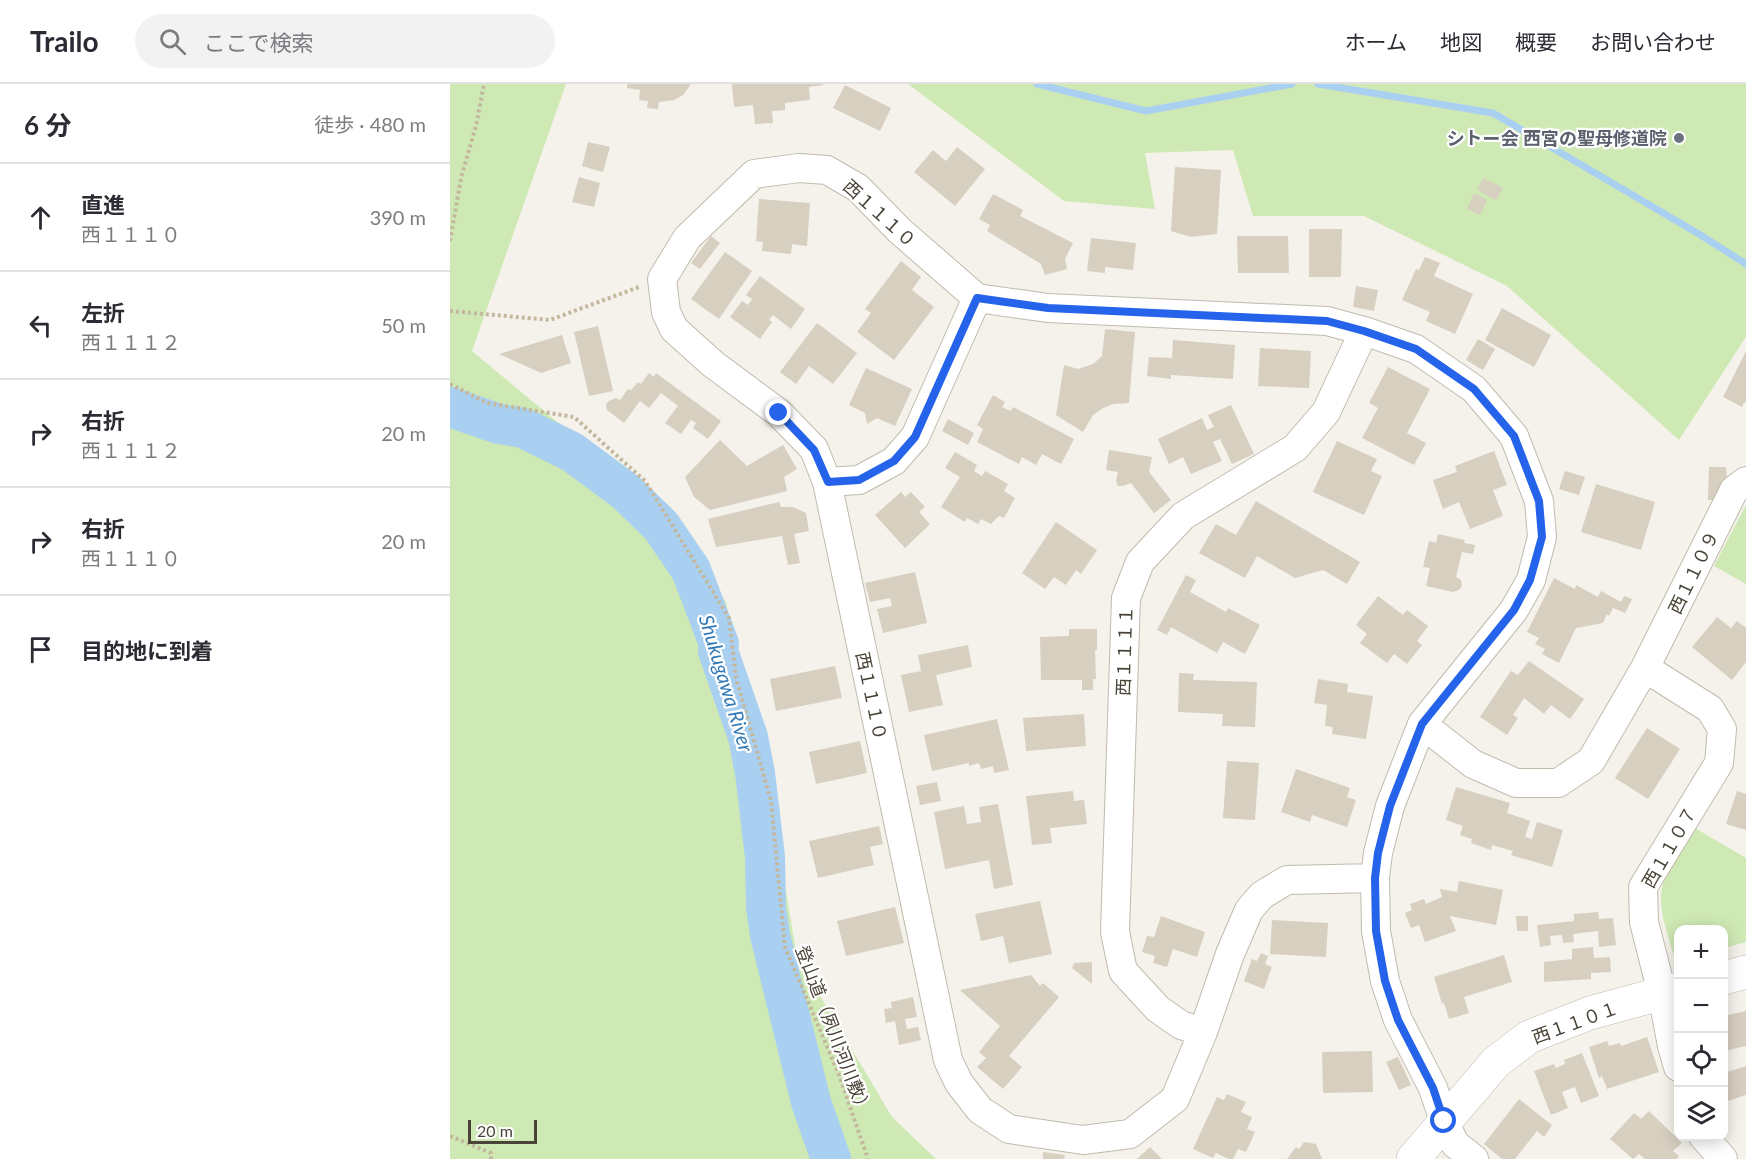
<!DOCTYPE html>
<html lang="ja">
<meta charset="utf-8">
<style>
body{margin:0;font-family:Lato,"Noto Sans JP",sans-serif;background:#f2f2f3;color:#2b2b33}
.controls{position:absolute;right:18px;bottom:18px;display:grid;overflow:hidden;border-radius:12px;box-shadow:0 3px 15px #0003}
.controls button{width:54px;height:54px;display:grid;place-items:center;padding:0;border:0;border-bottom:2px solid #e1e1e2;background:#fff;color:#2b2b33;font:30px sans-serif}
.scale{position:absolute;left:18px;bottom:15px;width:69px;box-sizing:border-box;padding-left:6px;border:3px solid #4a4438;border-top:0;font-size:16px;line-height:21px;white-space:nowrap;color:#4a4438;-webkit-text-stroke:4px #fff;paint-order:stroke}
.stop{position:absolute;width:18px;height:18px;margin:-14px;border:4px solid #2563eb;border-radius:50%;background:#fff}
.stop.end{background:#2563eb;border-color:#fff;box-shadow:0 2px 6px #0008}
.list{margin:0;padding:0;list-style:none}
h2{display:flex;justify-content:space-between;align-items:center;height:78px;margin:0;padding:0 24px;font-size:26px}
h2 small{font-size:20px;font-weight:400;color:#7c7c81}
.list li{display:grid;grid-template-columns:39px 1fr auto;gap:18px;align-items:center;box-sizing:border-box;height:108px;padding:0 24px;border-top:2px solid #e1e1e2}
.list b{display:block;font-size:22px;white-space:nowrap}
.list p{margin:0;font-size:20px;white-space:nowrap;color:#7c7c81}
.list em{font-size:20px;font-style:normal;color:#7c7c81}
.icon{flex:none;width:33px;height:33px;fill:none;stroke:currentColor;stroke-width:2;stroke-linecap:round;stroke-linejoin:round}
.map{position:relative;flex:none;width:1296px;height:1075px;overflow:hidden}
header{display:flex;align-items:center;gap:36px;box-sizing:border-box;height:84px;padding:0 30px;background:#fff;border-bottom:2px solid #e1e1e2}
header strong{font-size:28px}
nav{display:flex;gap:33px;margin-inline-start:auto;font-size:21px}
.search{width:420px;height:54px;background:#f2f2f3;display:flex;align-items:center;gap:15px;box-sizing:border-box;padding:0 21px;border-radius:33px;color:#7c7c81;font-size:22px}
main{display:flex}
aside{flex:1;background:#fff}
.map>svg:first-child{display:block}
.green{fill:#cfe9b4}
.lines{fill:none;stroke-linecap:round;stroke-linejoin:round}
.stream{stroke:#a9d0f0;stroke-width:7}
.river{stroke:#a9d0f0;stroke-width:40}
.building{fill:#d7cfc0}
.minor-casing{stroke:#c1bbad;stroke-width:30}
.tertiary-casing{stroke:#c1bbad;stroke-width:34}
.path{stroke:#c3b79e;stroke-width:4;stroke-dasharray:3 3;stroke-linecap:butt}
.minor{stroke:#fff;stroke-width:28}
.tertiary{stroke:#fff;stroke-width:33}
.route{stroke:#2563eb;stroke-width:8}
.worship-dot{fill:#6b7280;stroke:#fff;stroke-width:2}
.labels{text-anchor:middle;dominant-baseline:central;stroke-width:4.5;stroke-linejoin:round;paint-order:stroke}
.worship-label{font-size:18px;font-weight:bold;fill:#5b616d;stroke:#fff;text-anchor:end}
.street-label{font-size:18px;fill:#4a4438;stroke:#fff}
.water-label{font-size:20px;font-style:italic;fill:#3179b6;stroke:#fff}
</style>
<header>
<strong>Trailo</strong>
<div class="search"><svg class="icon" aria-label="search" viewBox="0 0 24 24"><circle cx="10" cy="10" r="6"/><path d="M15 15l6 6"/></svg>ここで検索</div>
<nav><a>ホーム</a><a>地図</a><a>概要</a><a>お問い合わせ</a></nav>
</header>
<main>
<aside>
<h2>6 分<small>徒歩 · 480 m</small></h2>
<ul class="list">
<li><svg class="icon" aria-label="ahead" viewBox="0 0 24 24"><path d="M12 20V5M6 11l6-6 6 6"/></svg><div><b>直進</b><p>西１１１０</p></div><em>390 m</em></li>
<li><svg class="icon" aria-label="left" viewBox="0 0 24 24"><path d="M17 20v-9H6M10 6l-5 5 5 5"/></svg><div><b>左折</b><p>西１１１２</p></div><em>50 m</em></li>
<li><svg class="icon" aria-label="right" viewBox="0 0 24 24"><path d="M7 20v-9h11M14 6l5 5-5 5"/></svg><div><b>右折</b><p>西１１１２</p></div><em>20 m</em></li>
<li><svg class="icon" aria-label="right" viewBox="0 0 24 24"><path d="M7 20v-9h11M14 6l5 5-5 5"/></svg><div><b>右折</b><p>西１１１０</p></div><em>20 m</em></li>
<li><svg class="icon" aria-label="arrive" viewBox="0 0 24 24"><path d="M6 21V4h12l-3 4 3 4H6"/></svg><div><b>目的地に到着</b></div></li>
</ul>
</aside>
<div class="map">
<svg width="1296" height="1075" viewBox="0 0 1296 1075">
<rect width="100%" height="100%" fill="#f5f2eb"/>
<path class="green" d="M0,0H116L22,267L193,409L276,518L290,585L312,665L347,873L442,1033L486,1075H0Z
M458,0H1296V253L1229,356L1057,202L914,132H803L783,66L695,69L705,125L614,117Z
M1296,421V500L1264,482Z
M1245,744L1296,774V858L1274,864V846H1228V877L1226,878C1219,854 1205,822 1214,796C1218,782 1237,758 1245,744Z"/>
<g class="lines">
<path class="stream" d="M587,0L696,27L842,0
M868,0L1043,29L1249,150L1296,180"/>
<path class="river" d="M0,323L49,340L73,344L122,368L176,408L211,442L241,486L269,560L268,567L298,653L305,689L315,773L316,823L320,851L361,1018L381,1075"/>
</g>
<path class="building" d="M177,0H241L233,11L224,16L209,18L208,25L197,24L198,17L189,16L190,6L177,4Z
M282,0H373V1L359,3L360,16L335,19V26L322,27L323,39L305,40L303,21L284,23Z
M395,1L441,24L430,47L383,24Z
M138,58L160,63L153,88L132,82Z
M507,63L535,85L505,122L464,88L483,66L496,77Z
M725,83L771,86L767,150L741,153L721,147Z
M129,93L150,99L144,123L122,118Z
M1033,94L1053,104L1046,116L1027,106Z
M1024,109L1037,116L1030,131L1017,125Z
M543,110L573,126L570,132L623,159L615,175L617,185L595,191L591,180L537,147L540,141L529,135Z
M309,115L360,119L357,162L342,160L341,170L312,167L313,158L306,157Z
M859,145H892L891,193H859Z
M261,152L270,159L250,185L241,179Z
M787,152H838L839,189H788Z
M641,154L686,159L683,186L655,183V189L637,187Z
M275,168L302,187L269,235L241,215Z
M975,173L990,179L984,192L1023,210L1005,250L976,237L980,228L952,216L966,185L969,186Z
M451,177L471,193L462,206L484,223L444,276L407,248L421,229L415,225Z
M310,192L355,225L341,245L323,231L319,236L322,238L310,255L280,233L292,217L298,221L302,215L296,211Z
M906,202L928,206L924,227L903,223Z
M1052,224L1101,251L1084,283L1035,256Z
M367,239L407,269L383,300L359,282L346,300L330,288Z
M148,242L163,307L139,312L124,248Z
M655,245L685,248L679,319L663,320L653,324L643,331L633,348L606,331L614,281L628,285L643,280L652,272Z
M112,251L121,279L91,289L49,270Z
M1028,255L1045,265L1033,286L1016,276Z
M723,256L785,261L783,295L721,291V295L697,292L699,273L722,274Z
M810,264L861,267L859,304L808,302Z
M1296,267V319L1294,318L1292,323L1273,313Z
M938,283L980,305L957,349L976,359L964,381L912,354L928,324L919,319Z
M416,284L462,305L445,342L427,334L417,340L415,329L399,321Z
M199,289L204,293L206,289L271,337L258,355L243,344L246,339L241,336L231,350L215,339L228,322L211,309L199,324L190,317L174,339L157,326L156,320L159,317L166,314L170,316L178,305L181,306L188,298L191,300Z
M543,311L555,318L552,323L561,327L563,323L624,355L611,380L592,370L586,381L572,373L569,380L527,358L533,345L527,341Z
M781,321L804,370L782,380L770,355L763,358L772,377L741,390L733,373L719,380L708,355L752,334L757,346L764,343L758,331Z
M498,335L524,349L518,361L492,347Z
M270,356L297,382L333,361L347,385L334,393L337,407L260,426L244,413L235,393Z
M887,357L927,375L921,387L932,392L914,431L863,408Z
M659,366L702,373L699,388L721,416L704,429L681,399L673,402H668L666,397L668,388L656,386Z
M1044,367L1057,401L1043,406L1053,432L1020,445L1009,418L993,425L983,396L1007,388L1005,382Z
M505,368L527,381L524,387L532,392L535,387L558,400L554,407L565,414L554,434L549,432L541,440L531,435L528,440L517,434L515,438L491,423L510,393L495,384Z
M1259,383H1276L1277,396L1265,416H1258Z
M1115,387L1135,393L1129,411L1109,405Z
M1146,400L1205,418L1191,466L1131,448Z
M451,408L455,413L461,408L475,423L469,428L480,440L455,464L425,431Z
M806,417L910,478L897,500L873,486L845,494L807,472L795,494L749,469L766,440L786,451Z
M329,418L331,423H343L356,429L359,447L344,450L350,479L338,481L332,452L266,463L258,435Z
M606,438L647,466L631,490L626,486L616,501L604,493L595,505L572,489Z
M988,450L1015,456L1014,459L1025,461L1023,470L1012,468L1006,493L1011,496L1012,502L1009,506L1003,508L976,502L980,484L973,483L979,457L986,459Z
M465,488L477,539L433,549L427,525L442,522L440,514L420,518L415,499Z
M736,491L746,496L740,508L776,528L778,524L810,541L795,570L773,558L767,569L721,543L717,551L707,546Z
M1104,494L1125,505L1126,501L1148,513L1151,507L1171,518L1174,512L1182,515L1175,529L1163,524L1159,532L1157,530L1153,539L1126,544L1109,579L1092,570L1095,565L1085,560L1089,554L1077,548Z
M928,512L953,531L957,526L978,542L967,557L972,561L957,580L944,570L937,579L910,559L917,550L906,541Z
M1267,533L1281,544L1287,537L1296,544V578L1282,596L1242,563Z
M619,545H647V566H645L646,595H643V606H632V596H591L590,553L619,552Z
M518,561L522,583L486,591L493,621L459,628L451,591L471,587L468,571Z
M1079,577L1134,615L1120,635L1101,621L1094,630L1074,614L1063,631L1068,634L1057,651L1030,633L1061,587L1068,591Z
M385,582L392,614L326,627L320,595Z
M729,589L744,590L743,596L807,598L805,643L772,642L773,630L728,628Z
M868,595L898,600L897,608L923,612L916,655L882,650L883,643L875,642L877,621L864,619Z
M634,630L636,662L576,667L573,634Z
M547,635L559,686L544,689L543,682L531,685L529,679L519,682V679L482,687L474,651Z
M1197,644L1230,665L1198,715L1165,694Z
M410,657L417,689L366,700L359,668Z
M777,677L809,679L805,736L773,734Z
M846,685L900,704L897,713L906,716L897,743L862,731L860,738L831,728Z
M487,698L491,717L470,721L466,702Z
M1006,703L1060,719L1057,729L1080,737L1075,753L1082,755L1087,738L1113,746L1102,783L1061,771L1063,767L1042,761L1041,766L1021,759L1022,755L1010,751L1013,742L996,736Z
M623,707L624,717L634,716L637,740L600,744L602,759L582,761L576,712Z
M1287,707L1296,710V746L1276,740Z
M548,720L563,801L544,805L539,776L495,785L484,728L514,722L517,740L531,738L529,723Z
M429,742L433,760L420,763L424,781L368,794L359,757Z
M1009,797L1053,806L1046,841L1000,832L1006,847L975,858L969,841L961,844L955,829L962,826L960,820L974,815L976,820L992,813L990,805L1007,808Z
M590,817L602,870L559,879L553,852L531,857L525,830Z
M445,823L454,859L396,872L387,837Z
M1148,828L1149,835L1163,834L1166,861L1149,863L1148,847L1123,850L1124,858L1113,859L1112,851L1100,852L1101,861L1090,863L1087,841L1124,837V830Z
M711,832L755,848L747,873L723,865L717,883L703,879L705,872L692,868L697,852L704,853Z
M1066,832H1078V847H1067Z
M822,836L878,839L876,873L820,870Z
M1143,863L1144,874L1160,873L1161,888L1141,889V895L1094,898V878L1122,875V865Z
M811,869L818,872L815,880L822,883L814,905L794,897L802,875L807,877Z
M1054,871L1062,898L1014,913L1019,929L999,935L994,919L992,920L984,893Z
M642,878V900L622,884L624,879Z
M581,891L590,902L593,899L609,913L559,972L572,983L553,1005L527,983L536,974L529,968L550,942L510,906Z
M463,913L467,933L455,935L457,945L468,943L471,956L449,961L445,937L436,939L434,925L442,924L441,918Z
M1296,927V962L1274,967V932Z
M1197,953L1209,988L1157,1005L1152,992L1149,994L1139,963L1157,957L1159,962L1170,959L1171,962Z
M922,967L923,1008L873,1009L872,968Z
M1132,969L1149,1012L1131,1019L1125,1003L1112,1008L1118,1024L1101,1031L1084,987L1104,980L1106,984L1115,980L1114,976Z
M948,973L961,1001L949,1006L936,978Z
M1296,982V1011L1275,1018L1274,1013V989Z
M777,1010L796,1018L791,1028L802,1033L797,1045L805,1048L796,1068L788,1065L783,1075H779L766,1069L763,1074L743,1065L767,1013L774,1016Z
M1069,1015L1102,1041L1094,1053L1087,1047L1065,1075H1052L1034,1060Z
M1199,1027L1232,1059L1223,1067L1229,1072L1226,1075H1195L1189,1070L1183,1075L1160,1055L1184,1029L1191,1035Z
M854,1058L866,1060L872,1075H837L846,1063L849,1065Z
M700,1063L712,1075H687Z
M593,1068L615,1071L614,1075H593Z"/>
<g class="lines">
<g class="minor-casing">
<path id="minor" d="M377,398L409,396L444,377L465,353L527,214
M1195,584L1260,625L1272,645L1269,679L1193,803L1194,838L1212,909L1222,962L1228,983
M972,640L1023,680L1066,699H1108L1141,677L1195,584L1284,406L1296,397
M925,794L837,796L812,811L799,826L780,870L753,948L725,1015L680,1050L633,1056L559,1045L530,1026L509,999L498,976L377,398L364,365L329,329L263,280L224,245L216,228L212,195L237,154L304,90L349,84L377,86L408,104L450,147L527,214L598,224L877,237L914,247L966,265L1024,305L1064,352L1089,417L1092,453L1081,496L1064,526L972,640L940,722L928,769L925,794L926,847L935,897L948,936L983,1004L994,1037L1005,1060L1024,1075
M753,948L731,941L708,925L673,887L665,848L676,514L690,478L733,432L845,364L876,328L914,247
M1253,1052L1273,1075"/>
</g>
<g class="tertiary-casing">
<path id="tertiary" d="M1274,894L1296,888
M963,1075L1046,978L1079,953L1140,929L1228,905"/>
</g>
<path class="path" d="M0,157L11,94L26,42L34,0
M0,227L100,236L189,203
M0,300L37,319L124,333L195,397L279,534L286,594L321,717L335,863L389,991L418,1075
M0,1052L41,1069V1075"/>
<use href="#minor" class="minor"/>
<use href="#tertiary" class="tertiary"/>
</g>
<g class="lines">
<path class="route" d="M329,329L364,366L378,398L409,396L444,377L465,353L527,214L598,224L877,237L914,247L966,265L1024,305L1064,352L1089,417L1092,453L1080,496L1064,526L972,640L940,722L928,769L925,794L926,847L935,897L948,936L983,1004L994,1037"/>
</g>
<circle class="worship-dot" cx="1229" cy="54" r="6"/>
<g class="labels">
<g class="worship-label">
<text x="1217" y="54">シトー会 西宮の聖母修道院</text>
</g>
<g class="street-label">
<text transform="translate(430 129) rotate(42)">西１１１０</text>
<text transform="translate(1243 488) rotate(-64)">西１１０９</text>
<text transform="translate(674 567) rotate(-88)">西１１１１</text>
<text transform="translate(422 612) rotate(78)">西１１１０</text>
<text transform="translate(1219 763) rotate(-60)">西１１０７</text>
<text transform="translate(1125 938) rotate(-20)">西１１０１</text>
<text transform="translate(384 946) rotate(69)">登山道（夙川河川敷）</text>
</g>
<g class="water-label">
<text transform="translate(277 599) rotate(73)">Shukugawa River</text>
</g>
</g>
</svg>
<div class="controls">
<button>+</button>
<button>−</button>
<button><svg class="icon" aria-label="locate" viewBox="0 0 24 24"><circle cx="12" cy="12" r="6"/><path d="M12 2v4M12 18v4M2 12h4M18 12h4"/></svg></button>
<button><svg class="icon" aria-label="layers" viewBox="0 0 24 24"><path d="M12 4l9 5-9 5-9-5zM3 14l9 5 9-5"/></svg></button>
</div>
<div class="scale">20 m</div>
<div class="stop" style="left:994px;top:1037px"></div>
<div class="stop end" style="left:329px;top:329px"></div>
</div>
</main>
